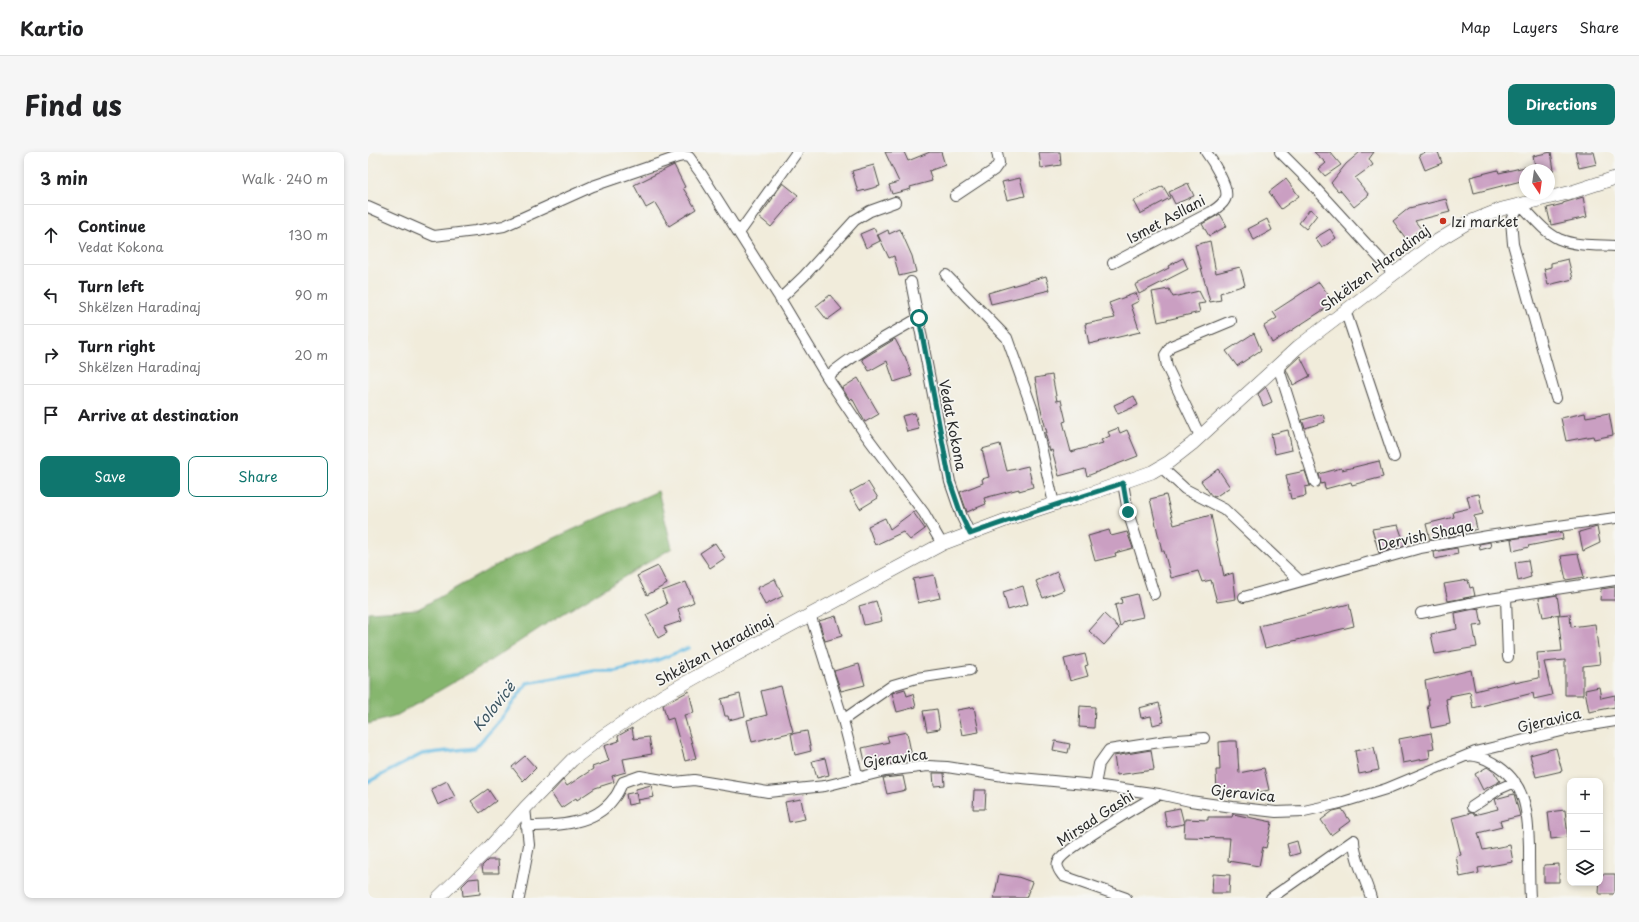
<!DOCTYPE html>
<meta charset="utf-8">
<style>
body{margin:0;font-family:"Playpen Sans",sans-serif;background:#f6f6f6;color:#202124}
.controls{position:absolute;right:12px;bottom:12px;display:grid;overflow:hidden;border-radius:8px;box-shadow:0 2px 6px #0003}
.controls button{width:36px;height:36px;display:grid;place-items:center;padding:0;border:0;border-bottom:1px solid #e0e0e0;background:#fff;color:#202124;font:20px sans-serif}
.compass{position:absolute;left:1151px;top:12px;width:36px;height:36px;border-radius:50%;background:#fff;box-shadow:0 2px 6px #0003;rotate:167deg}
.stop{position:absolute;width:12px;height:12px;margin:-9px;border:3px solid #0f766e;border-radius:50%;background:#fff}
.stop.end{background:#0f766e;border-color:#fff;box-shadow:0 1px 4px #0008}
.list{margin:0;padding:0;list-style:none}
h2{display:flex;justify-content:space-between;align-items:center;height:52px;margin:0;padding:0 16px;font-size:17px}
h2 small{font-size:13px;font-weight:400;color:#757577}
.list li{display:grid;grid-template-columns:26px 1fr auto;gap:12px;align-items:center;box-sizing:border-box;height:60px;padding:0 16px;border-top:1px solid #e0e0e0}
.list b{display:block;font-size:15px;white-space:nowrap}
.list p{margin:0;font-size:13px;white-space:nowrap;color:#757577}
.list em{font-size:13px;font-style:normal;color:#757577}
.actions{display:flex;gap:8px;padding:12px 16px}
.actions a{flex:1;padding:9px 0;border:1px solid #0f766e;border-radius:8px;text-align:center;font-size:14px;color:#0f766e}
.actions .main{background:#0f766e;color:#fff}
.icon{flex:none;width:22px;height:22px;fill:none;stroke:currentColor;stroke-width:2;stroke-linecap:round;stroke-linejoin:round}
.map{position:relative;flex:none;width:1247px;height:746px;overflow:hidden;border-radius:8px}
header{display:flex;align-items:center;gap:24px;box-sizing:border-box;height:56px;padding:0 20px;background:#fff;border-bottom:1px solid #e0e0e0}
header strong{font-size:19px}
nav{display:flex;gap:22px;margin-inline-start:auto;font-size:14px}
.intro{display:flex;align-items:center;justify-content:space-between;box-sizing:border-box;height:96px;padding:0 24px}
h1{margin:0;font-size:28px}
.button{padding:10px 18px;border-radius:8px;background:#0f766e;color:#fff;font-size:14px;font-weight:700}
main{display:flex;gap:24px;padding:0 24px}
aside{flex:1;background:#fff;border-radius:8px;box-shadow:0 2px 6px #0003}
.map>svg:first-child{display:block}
.forest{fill:#86b66e;stroke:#58704c}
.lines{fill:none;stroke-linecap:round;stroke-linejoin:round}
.stream{stroke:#67bce3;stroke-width:3.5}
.building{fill:#ca9fc2}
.minor-casing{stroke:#494845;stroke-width:12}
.tertiary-casing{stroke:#494845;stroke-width:14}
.minor{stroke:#fff;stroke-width:10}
.tertiary{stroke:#fff;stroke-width:13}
.route{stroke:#0f766e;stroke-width:5}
.poi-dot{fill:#c8321e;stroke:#f6f6f2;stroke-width:1.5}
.labels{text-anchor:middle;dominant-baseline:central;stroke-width:3.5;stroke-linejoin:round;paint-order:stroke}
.street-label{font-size:14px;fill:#2b2b2b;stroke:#f6f6f2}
.poi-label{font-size:14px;fill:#2b2b2b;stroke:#f6f6f2;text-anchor:start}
.water-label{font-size:15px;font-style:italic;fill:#3d5662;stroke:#f6f6f2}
</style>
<header>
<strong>Kartio</strong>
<nav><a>Map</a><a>Layers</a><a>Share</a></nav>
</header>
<div class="intro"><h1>Find us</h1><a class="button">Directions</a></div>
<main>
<aside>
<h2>3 min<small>Walk · 240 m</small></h2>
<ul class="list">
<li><svg class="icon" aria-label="ahead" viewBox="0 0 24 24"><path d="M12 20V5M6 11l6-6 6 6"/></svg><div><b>Continue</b><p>Vedat Kokona</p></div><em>130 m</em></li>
<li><svg class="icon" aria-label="left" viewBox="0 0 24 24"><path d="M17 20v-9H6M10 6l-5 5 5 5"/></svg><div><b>Turn left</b><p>Shkëlzen Haradinaj</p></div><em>90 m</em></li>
<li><svg class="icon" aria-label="right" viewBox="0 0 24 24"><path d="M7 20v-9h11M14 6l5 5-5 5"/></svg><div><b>Turn right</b><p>Shkëlzen Haradinaj</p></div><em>20 m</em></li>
<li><svg class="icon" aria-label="arrive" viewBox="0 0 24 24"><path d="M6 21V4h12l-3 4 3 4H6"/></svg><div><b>Arrive at destination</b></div></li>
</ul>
<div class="actions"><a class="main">Save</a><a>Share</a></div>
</aside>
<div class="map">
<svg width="1247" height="746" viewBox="0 0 1247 746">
<rect width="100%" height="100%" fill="#f6f6f2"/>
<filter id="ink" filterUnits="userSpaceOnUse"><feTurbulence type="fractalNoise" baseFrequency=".025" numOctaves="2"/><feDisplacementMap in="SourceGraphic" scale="8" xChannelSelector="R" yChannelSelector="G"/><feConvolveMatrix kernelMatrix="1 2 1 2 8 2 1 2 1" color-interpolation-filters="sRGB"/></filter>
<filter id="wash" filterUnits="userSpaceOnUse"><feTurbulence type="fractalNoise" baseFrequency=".012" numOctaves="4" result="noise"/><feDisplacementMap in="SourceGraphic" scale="16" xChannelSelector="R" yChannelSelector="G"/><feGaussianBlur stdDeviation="0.9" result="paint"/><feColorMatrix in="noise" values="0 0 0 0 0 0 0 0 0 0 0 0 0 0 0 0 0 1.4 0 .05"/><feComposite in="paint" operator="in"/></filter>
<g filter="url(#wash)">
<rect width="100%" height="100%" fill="#f1ecdb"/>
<path class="forest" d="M290,339L304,396L178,472L117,512L26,565L0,572V460L50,457L136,409Z"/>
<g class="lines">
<path class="stream" d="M0,630L54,602L107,596L136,563L159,531L226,519H248L290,508L320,496"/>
</g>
<g id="blocks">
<path class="building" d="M517,0H536L540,9L562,0H573L577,13L561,19L564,29L542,35L543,37L524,42L521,33L531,30Z
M671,0H692L693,13L673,16Z
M946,0H962L973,13L957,24L951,17L958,11Z
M992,0H1006L1001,7L1005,13L987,26L1001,43L986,55L972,38L970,39L963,31L978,12Z
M1058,0H1070L1074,11L1057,18L1051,3Z
M1183,0L1186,18H1168L1165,4Z
M1207,0H1226L1229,12L1211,16Z
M306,13L317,35L315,36L328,57L301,74L287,51L278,56L266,33Z
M506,13L512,34L490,40L484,19Z
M1157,15V28L1106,41L1102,25L1130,18L1131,21Z
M652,26L657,44L639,48L634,30Z
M918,27L931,44L913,57L901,40Z
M415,31L430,43L403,75L391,65L405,46H404Z
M820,31L826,44L807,52L801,40Z
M795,34L802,46L772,62L765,49Z
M1215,45L1219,65L1183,73L1179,56L1195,52V51Z
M1078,47L1082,60L1047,69L1053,77L1039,88L1025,69L1041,56Z
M942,57L949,63L938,77L931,71Z
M852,62L859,74L841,84L834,72Z
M899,67L904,78L886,88L880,77Z
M506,76L512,89L498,96L492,82Z
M532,77L544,104L548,120L531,124L526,104L521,106L510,83L520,78L521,82Z
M962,77L968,86L954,96L947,86Z
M842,89L848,121L872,115L877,133L852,141L853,148L842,150L827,93Z
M815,106L820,117L771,142L767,133L801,116L800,114Z
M1200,107L1205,127L1180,133L1176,117L1183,115V111Z
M678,124L682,138L623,152L620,141Z
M951,130L966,151L904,191L896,174L909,166L905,160Z
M801,137L805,145L831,139L837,151L830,152L832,160L790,170L784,140Z
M768,141L771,149L763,153L772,180L721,192L717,172L747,166L741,151Z
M462,143L474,157L459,168L448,154Z
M886,181L893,198L869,214L858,199Z
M527,187L536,204H537L544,224L526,230L519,209L501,219L494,207Z
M932,204L942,224L925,233L918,217Z
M684,223L689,249L693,248L698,269L695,270L703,300L735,291L733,288L742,284L740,280L750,276L752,281L759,278L770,304L719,324L717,317L691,324L684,298L682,299L677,281H679L672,254L667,226Z
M490,226L511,262L497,270L484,246L482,248L474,236Z
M898,235L904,250L895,254L890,242Z
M766,244L770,253L750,262L746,253Z
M547,261L551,277L539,280L534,264Z
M1217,261L1218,265L1241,261L1245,283L1226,287L1225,284L1198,289L1193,266Z
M955,262L957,270L937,276L934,268Z
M920,278L924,298L907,302L903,282Z
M632,292L639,319L660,314L665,335L651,339V337L616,346L618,352L599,360L592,340L615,331L614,327L621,325L614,297Z
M1011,309L1015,325L984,333L983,330L957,337L956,331L953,332L951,322L973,316L974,318Z
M850,317L862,335L847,345L843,343L833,329Z
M937,319L942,334L937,335L938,344L923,347L918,323Z
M500,330L510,346L492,357L482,340Z
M1111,342L1115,362L1106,364L1109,377L1088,383L1062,388L1058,372L1086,365L1085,360L1102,356L1099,344Z
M798,343L806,373L843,363L856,424L865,421L868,447L849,450L843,428L834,430L830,419L803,426L796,399H794L782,347Z
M545,360L557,377L542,388L535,380L507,393L500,374L517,366L522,377Z
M1030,373L1037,393L1011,401L1004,377Z
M1229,375L1232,391L1215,399L1211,380Z
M741,378L743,384L759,380L765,396L747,401L748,404L727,409L720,384Z
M1194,380L1195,387L1160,394L1161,395L1145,399L1143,387Z
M1122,390L1123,395L1112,398L1111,392Z
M347,391L357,406L342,416L332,401Z
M1089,396L1090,402L1067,407L1066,400Z
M1210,402L1216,425L1198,428L1193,404Z
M1160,408L1163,425L1150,429L1147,410Z
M290,414L299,432L279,443L269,424Z
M689,420L696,438L675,446L668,429Z
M566,423L572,446L550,451L545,427Z
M407,427L415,444L397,453L389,436Z
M1100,428L1102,436L1105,435L1107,444L1080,449L1076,432Z
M318,430L326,450L310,457L314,469L296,475L299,481L290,486L278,463L299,452L294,439Z
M655,434L660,452L640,458L635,440Z
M1247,435V448H1232L1233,437Z
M769,442L775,465L757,469L752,475L747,453L754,451L753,446Z
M1189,443L1192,462L1175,465L1171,446Z
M508,449L514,469L496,473L491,454Z
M981,452L986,474L897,496L891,474Z
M1111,456L1114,473L1105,474L1109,495L1067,502L1063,482L1089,477L1087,461Z
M736,462L751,476L736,493L721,479Z
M1202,462L1203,475L1227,472L1230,495L1232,512L1215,514V543H1197V508L1176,510L1184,543L1166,547L1165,541L1105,556L1102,540L1082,544V546L1078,547L1082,572L1063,576L1059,553H1061L1057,529L1103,518L1107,539L1146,529L1147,531L1171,526L1169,501L1194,499L1190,463Z
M468,464L474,484L457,489L451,469Z
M717,502L720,513L717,514L720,524L702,529L696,507Z
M491,512L497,533L473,539L466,519Z
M413,534L425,580L384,590L379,568L399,563L393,539Z
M1231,535L1233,546L1247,543V555L1221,560L1217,538Z
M537,537L539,544L545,542L548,555L529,560L524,541Z
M321,539L326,561L316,563L328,606L317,609L305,566L299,568L295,553Z
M372,542L377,564L361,568L360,564H357L353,547Z
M791,551L796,570L785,573L783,564L773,566L771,556Z
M712,554L727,555L726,576L711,575Z
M606,555L611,580L594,583L589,558Z
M569,557L572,577L559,579L555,559Z
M264,576L266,587L281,585L284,602L255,607L258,620L244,624L246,630L227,636L209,648L208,646L193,656L183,641L195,628L199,634L225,617L224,615L241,609L236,594L251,589L250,584Z
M439,579L443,599L427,603L423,582Z
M539,580L544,605L531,607L532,611L498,614L494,596L521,590L519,584Z
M1063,581L1066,596L1061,597L1062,606L1035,611L1031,587Z
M687,589L702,592L700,601L685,598Z
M861,589H869L871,621L896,616L901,638L883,642L882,640L849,641L848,618H852L851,590Z
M1006,595L1011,618L991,622L987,599Z
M1188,596L1194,619L1168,625L1162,603Z
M783,598L786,618L749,623L746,604Z
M157,604L168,616L155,629L144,615Z
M457,606L461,623L449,626L444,609Z
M1119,615L1126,620L1132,629L1115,638L1107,622Z
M565,621H576L577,633L566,634Z
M535,624L538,638L519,642L515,626Z
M79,629L87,645L70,653L63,637Z
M283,633L286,645L270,648L268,637Z
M120,637L128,649L112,661L103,649Z
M606,638H618L617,657H605Z
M268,640L270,651L260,653L258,642Z
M1146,642L1152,664L1132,669L1134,675L1110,681L1115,698L1142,693L1145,710L1110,716L1111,721L1092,725L1088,704L1093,703L1084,666L1103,661H1105L1106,663L1130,657L1127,647Z
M433,647L437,667L421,670L417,650Z
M812,656L816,672L799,675L796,659Z
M974,657L982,669L963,683L953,668L965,659Z
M1197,658L1200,685L1183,687L1180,660Z
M865,662L904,670L898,696L895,695L891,714L860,709L862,686L816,685L817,667L840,668V665H864Z
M929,689L932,701L922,704L919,692Z
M120,708H130L131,721H115L114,714Z
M1191,712V730H1176V713Z
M631,722L650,725L664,730L658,746H626Z
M845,722L862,723L861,741H844Z
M1232,722H1247V742H1231Z
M111,726L112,742L95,744L94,734L101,727Z"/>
</g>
</g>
<g filter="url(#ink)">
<use href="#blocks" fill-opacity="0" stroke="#494845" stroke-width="1"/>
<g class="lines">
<g class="minor-casing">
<path id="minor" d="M912,0L940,28L1025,121
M587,44L626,18L631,11L629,0
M0,55L66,84L107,79L136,74L225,34L310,5L315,4L321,5L334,23L410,143L459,225L497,282L556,361L574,392
M371,81L429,0
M745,111L843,60C849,56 856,52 858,45C861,35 844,8 838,0
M578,123L639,186L665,259L686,352
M543,130L582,330L594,365L602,382
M412,147L436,124L487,68L502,59L527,50
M977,158L1026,305
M910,214L947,330
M459,225C487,201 519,184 551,166
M1188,246L1145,92L1143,68L1152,52C1164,64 1176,80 1191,87C1207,94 1230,93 1247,94
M832,284L799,215L797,203L803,194L863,169
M793,315L817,337L856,357L932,429
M755,331L760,360L786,442
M876,445L1052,396L1120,384L1247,366
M1138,445L1140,505
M1053,461L1122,447L1247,428
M442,462L475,568L490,626
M475,568L525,533L549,526L602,518
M1099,604C1106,602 1119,607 1125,611C1158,630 1160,659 1161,694C1161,711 1161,729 1162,746
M727,633L731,612L741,598L798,589L836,586
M1104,655L1131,637L1147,630
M158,674C188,674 227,673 246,646C250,642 252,635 255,630L272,624L306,630L326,628L400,640L457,634L517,619L560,614L579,615L642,625L727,633L791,642L822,649L865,655L908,660L936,659L972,651L1018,637L1107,600L1210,575L1247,569
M151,746L161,693L157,656
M758,746L695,724C692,720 688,715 690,710C694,698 775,651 791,642
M903,746L986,688C986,706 998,728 1003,746"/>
</g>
<g class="tertiary-casing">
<path id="tertiary" d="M70,746L120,697L157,656L204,608L235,584L296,543L360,507L574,392L646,365L686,352L710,346L784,320L801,310L824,292L930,195L1069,89L1099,71L1134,57L1204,40L1247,26"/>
</g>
<use href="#minor" class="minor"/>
<use href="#tertiary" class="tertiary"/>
</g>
</g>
<g class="lines" filter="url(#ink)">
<path class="route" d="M551,166L582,330L594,365L602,382C653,363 704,348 755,331L760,360"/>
</g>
<circle class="poi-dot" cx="1075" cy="69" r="4"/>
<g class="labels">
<g class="street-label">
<text transform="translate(798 67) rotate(-28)">Ismet Asllani</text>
<text transform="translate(1007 116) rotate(-37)">Shkëlzen Haradinaj</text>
<text transform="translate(585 273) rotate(79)">Vedat Kokona</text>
<text transform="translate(1057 383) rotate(-12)">Dervish Shaqa</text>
<text transform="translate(346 498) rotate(-29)">Shkëlzen Haradinaj</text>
<text transform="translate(1181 568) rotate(-13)">Gjeravica</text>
<text transform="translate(527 606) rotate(-8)">Gjeravica</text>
<text transform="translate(875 641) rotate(6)">Gjeravica</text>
<text transform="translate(727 666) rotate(-33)">Mirsad Gashi</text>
</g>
<g class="poi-label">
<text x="1083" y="69">Izi market</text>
</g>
<g class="water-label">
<text transform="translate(125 554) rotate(-51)">Kolovicë</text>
</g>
</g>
</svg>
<div class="controls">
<button>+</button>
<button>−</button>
<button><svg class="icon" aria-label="layers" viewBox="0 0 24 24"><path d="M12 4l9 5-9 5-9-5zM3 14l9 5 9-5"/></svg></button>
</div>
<svg class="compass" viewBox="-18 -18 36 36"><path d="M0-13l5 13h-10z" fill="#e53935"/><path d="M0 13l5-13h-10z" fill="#757577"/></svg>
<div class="stop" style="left:551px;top:166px"></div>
<div class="stop end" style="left:760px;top:360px"></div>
</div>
</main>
